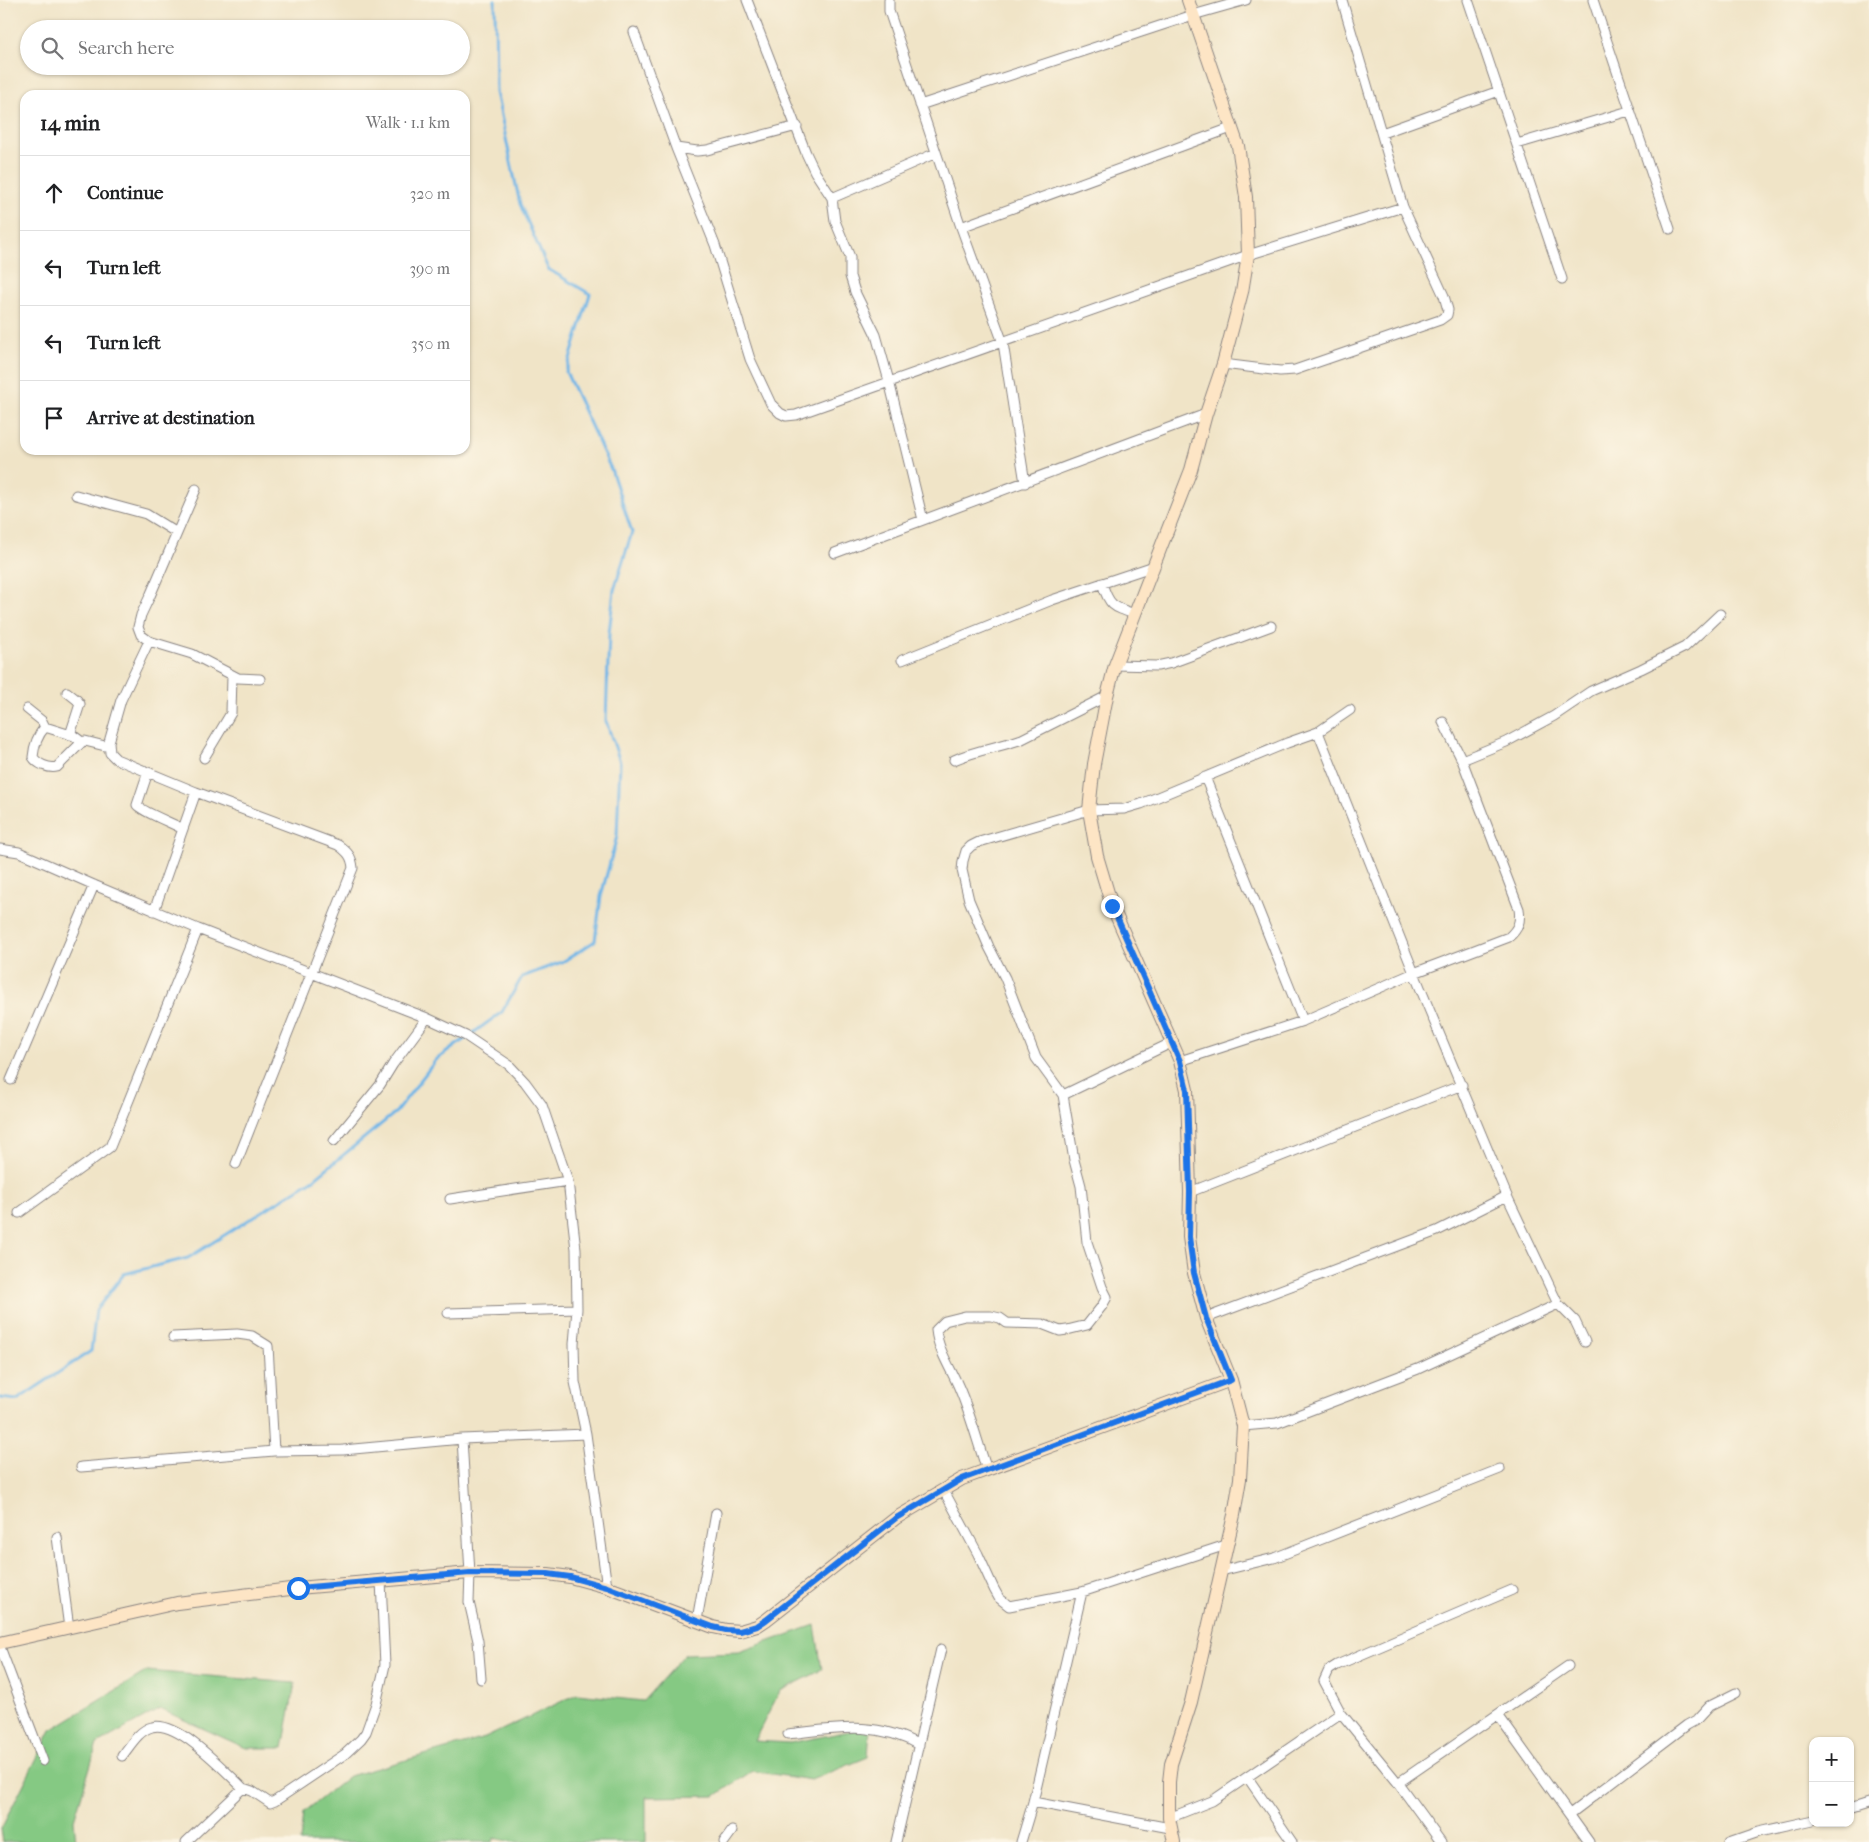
<!DOCTYPE html>
<meta charset="utf-8">
<style>
body{margin:0;font-family:"IM FELL French Canon",serif;background:#f6f6f6;color:#202124}
.controls{position:absolute;right:15px;bottom:15px;display:grid;overflow:hidden;border-radius:10px;box-shadow:0 1px 4px #0004}
.controls button{width:45px;height:45px;display:grid;place-items:center;padding:0;border:0;border-bottom:1px solid #e0e0e0;background:#fff;color:#202124;font:25px sans-serif}
.stop{position:absolute;width:15px;height:15px;margin:-11px;border:4px solid #1a73e8;border-radius:50%;background:#fff}
.stop.end{background:#1a73e8;border-color:#fff;box-shadow:0 1px 5px #0008}
.list{margin:0;padding:0;list-style:none}
h2{display:flex;justify-content:space-between;align-items:center;height:65px;margin:0;padding:0 20px;font-size:21px}
h2 small{font-size:16px;font-weight:400;color:#757577}
.list li{display:grid;grid-template-columns:32px 1fr auto;gap:15px;align-items:center;box-sizing:border-box;height:75px;padding:0 20px;border-top:1px solid #e0e0e0}
.list b{display:block;font-size:19px;white-space:nowrap}
.list em{font-size:16px;font-style:normal;color:#757577}
.icon{flex:none;width:28px;height:28px;fill:none;stroke:currentColor;stroke-width:2;stroke-linecap:round;stroke-linejoin:round}
.map{position:relative;flex:none;width:1869px;height:1842px;overflow:hidden}
.search{position:absolute;background:#fff;box-shadow:0 1px 4px #0004;left:20px;top:20px;width:450px;height:55px;display:flex;align-items:center;gap:12px;box-sizing:border-box;padding:0 18px;border-radius:28px;color:#757577;font-size:19px}
.panel{position:absolute;background:#fff;box-shadow:0 1px 4px #0004;left:20px;top:90px;width:450px;height:365px;border-radius:15px}
.map>svg:first-child{display:block}
.green{fill:#85c983;stroke:#54765f}
.lines{fill:none;stroke-linecap:round;stroke-linejoin:round}
.stream{stroke:#71b6e7;stroke-width:3}
.street-casing{stroke:#898381;stroke-width:11}
.secondary-casing{stroke:#898381;stroke-width:14}
.street{stroke:#fff;stroke-width:9}
.secondary{stroke:#fde5c5;stroke-width:12}
.route{stroke:#1a73e8;stroke-width:6}
</style>
<div class="map">
<svg width="1869" height="1842" viewBox="0 0 1869 1842">
<rect width="100%" height="100%" fill="#fcf5e5"/>
<filter id="ink" filterUnits="userSpaceOnUse"><feTurbulence type="fractalNoise" baseFrequency=".02" numOctaves="2"/><feDisplacementMap in="SourceGraphic" scale="10" xChannelSelector="R" yChannelSelector="G"/><feConvolveMatrix kernelMatrix="1 2 1 2 8 2 1 2 1" color-interpolation-filters="sRGB"/></filter>
<filter id="wash" filterUnits="userSpaceOnUse"><feTurbulence type="fractalNoise" baseFrequency=".0096" numOctaves="4" result="noise"/><feDisplacementMap in="SourceGraphic" scale="20" xChannelSelector="R" yChannelSelector="G"/><feGaussianBlur stdDeviation="1.12" result="paint"/><feColorMatrix in="noise" values="0 0 0 0 0 0 0 0 0 0 0 0 0 0 0 0 0 1.4 0 .05"/><feComposite in="paint" operator="in"/></filter>
<g filter="url(#wash)">
<rect width="100%" height="100%" fill="#f0e4c7"/>
<path class="green" d="M815,1625L822,1670L780,1691L754,1741L790,1743L870,1727L868,1757L811,1780L752,1771L715,1796L646,1797V1842H512L494,1838L493,1842H300L303,1813L349,1776L485,1738L577,1694L643,1701L685,1654L739,1652Z
M147,1671L295,1683L283,1748H246L160,1709L97,1744L74,1820L76,1842H3L1,1829L51,1730Z"/>
<g class="lines">
<path class="stream" d="M0,1398L17,1400L91,1351L96,1310L124,1274L188,1258L314,1179L396,1112L436,1060L502,1012L522,977L564,961L595,941L601,896L617,836L620,762L606,721L609,633L614,590L632,532L611,469L566,372L590,294L548,269L520,204L496,92L495,0"/>
</g>
</g>
<g filter="url(#ink)">
<g class="lines">
<g class="street-casing">
<path id="street" d="M747,0L806,153L815,172L832,198L835,221L850,257V276L855,292L876,335L889,381L923,520
M889,0V11L961,227L1003,343L1025,483
M1468,0L1562,279
M1593,0L1670,229
M634,32L676,148L715,245L750,359L771,404L780,413L786,416L796,415L1248,255L1403,207
M920,105L1193,15L1246,0
M1382,133L1499,91
M1517,144L1629,111
M676,148L697,151L707,150L797,126
M832,198L936,153
M961,227L1231,128
M1223,364L1280,371L1295,370L1440,320L1447,315L1448,310L1444,296L1403,207L1342,0
M196,489L150,596L141,615L138,627L141,635L149,641L192,654L238,678L260,679
M76,495L146,514L177,533
M835,553L1206,414
M1102,583C1109,606 1113,607 1135,614
M149,641L121,700L109,742L110,753L116,759L196,792L338,845C348,852 352,857 353,868L236,1164
M902,660L1052,600L1154,566
M1115,665L1157,666L1171,663L1271,626
M67,692L77,700L80,704L70,735
M27,709L42,721L45,727L74,736L82,742L85,741L109,747
M45,727C37,736 34,745 33,757C37,764 49,769 57,767L82,742
M1318,732L1414,973L1507,1196L1558,1304L1575,1321L1585,1342
M204,758L231,713L232,676
M954,760C976,750 1000,747 1022,739L1107,696
M1462,760L1506,742L1554,716L1591,691L1641,669L1685,647L1720,614
M148,772L137,805C141,811 174,824 183,829
M0,849L19,852L94,885L198,929L427,1018L466,1036L509,1065L525,1082L542,1105L568,1181L576,1249L577,1309L574,1344L575,1382L586,1434L607,1587
M154,911L196,792
M1303,1021L1414,973L1509,937C1518,929 1521,922 1519,909L1462,760L1443,722
M1180,1061L1303,1021L1205,777
M11,1080L94,885
M1063,1095L1173,1042
M334,1141L380,1085L393,1064L427,1018
M1190,1192L1462,1085
M450,1199L568,1181
M19,1213L110,1147L198,929
M448,1313L577,1309
M1206,1318L1437,1231L1507,1196
M173,1337L237,1334L252,1336L268,1346L274,1451
M1243,1426L1277,1423L1418,1369L1558,1304
M462,1439L470,1573L469,1602L478,1641L481,1679
M81,1467L274,1451L343,1450L462,1439L586,1434
M987,1470C978,1444 971,1416 960,1390C952,1370 938,1351 936,1330L945,1321L965,1316H991L1000,1318L1007,1323L1042,1324L1060,1331L1067,1330L1087,1325L1102,1306L1107,1297L1102,1287L1087,1242L1081,1186L1074,1160L1063,1095L1036,1058L1005,978L989,947L969,900L962,870L963,861L966,851L971,846L979,842L1089,810L1124,809L1141,804L1287,743L1318,732L1350,710
M943,1489L978,1554L994,1589L999,1598L1009,1606L1082,1592L1226,1545
M57,1537L69,1628
M1221,1571L1274,1558L1500,1469
M697,1620L716,1513
M0,1647L43,1761
M1498,1715L1589,1842
M788,1734C835,1729 875,1720 919,1745
M122,1756C130,1746 139,1730 152,1727C178,1720 225,1771 243,1788
M1248,1778L1292,1842
M1398,1783L1568,1666
M1033,1802L1170,1828
M1850,1809L1869,1803
M1570,1814L1687,1725L1698,1719L1710,1706L1736,1693
M1169,1818L1212,1801L1341,1713
M186,1842L243,1788L252,1791L270,1803L275,1801L345,1754L361,1739L366,1732L376,1704L385,1665L381,1581
M724,1842L732,1831
M896,1842L941,1649
M1021,1842L1033,1802L1082,1592
M1441,1842L1398,1783L1341,1713L1324,1681L1329,1670L1337,1665L1512,1590
M1730,1842L1759,1832L1813,1820"/>
</g>
<g class="secondary-casing">
<path id="secondary" d="M0,1643L177,1603L298,1588L470,1573L548,1574L570,1577L607,1587L713,1627L727,1630L740,1631L757,1626L766,1620L896,1518L962,1479L1231,1380
M1174,1842L1169,1818V1782L1171,1764L1191,1702L1234,1515L1240,1479L1243,1426L1231,1380L1206,1318L1194,1273L1189,1237L1190,1192L1187,1090L1180,1061L1112,906L1097,856L1089,810L1094,764L1107,696L1115,665L1191,470L1206,414L1223,364L1242,292L1248,255L1246,197L1238,146L1188,0"/>
</g>
<use href="#street" class="street"/>
<use href="#secondary" class="secondary"/>
</g>
</g>
<g class="lines" filter="url(#ink)">
<path class="route" d="M298,1588L470,1573L548,1574L570,1577L607,1587L713,1627L726,1630L740,1631L757,1626L766,1620L896,1518L962,1479L1231,1380L1206,1318L1194,1273L1189,1237L1190,1192L1187,1090L1180,1061L1112,906"/>
</g>
</svg>
<div class="controls">
<button>+</button>
<button>−</button>
</div>
<div class="stop" style="left:298px;top:1588px"></div>
<div class="stop end" style="left:1112px;top:906px"></div>
<div class="search"><svg class="icon" aria-label="search" viewBox="0 0 24 24"><circle cx="10" cy="10" r="6"/><path d="M15 15l6 6"/></svg>Search here</div>
<section class="panel">
<h2>14 min<small>Walk · 1.1 km</small></h2>
<ul class="list">
<li><svg class="icon" aria-label="ahead" viewBox="0 0 24 24"><path d="M12 20V5M6 11l6-6 6 6"/></svg><div><b>Continue</b></div><em>320 m</em></li>
<li><svg class="icon" aria-label="left" viewBox="0 0 24 24"><path d="M17 20v-9H6M10 6l-5 5 5 5"/></svg><div><b>Turn left</b></div><em>390 m</em></li>
<li><svg class="icon" aria-label="left" viewBox="0 0 24 24"><path d="M17 20v-9H6M10 6l-5 5 5 5"/></svg><div><b>Turn left</b></div><em>350 m</em></li>
<li><svg class="icon" aria-label="arrive" viewBox="0 0 24 24"><path d="M6 21V4h12l-3 4 3 4H6"/></svg><div><b>Arrive at destination</b></div></li>
</ul>
</section>
</div>
